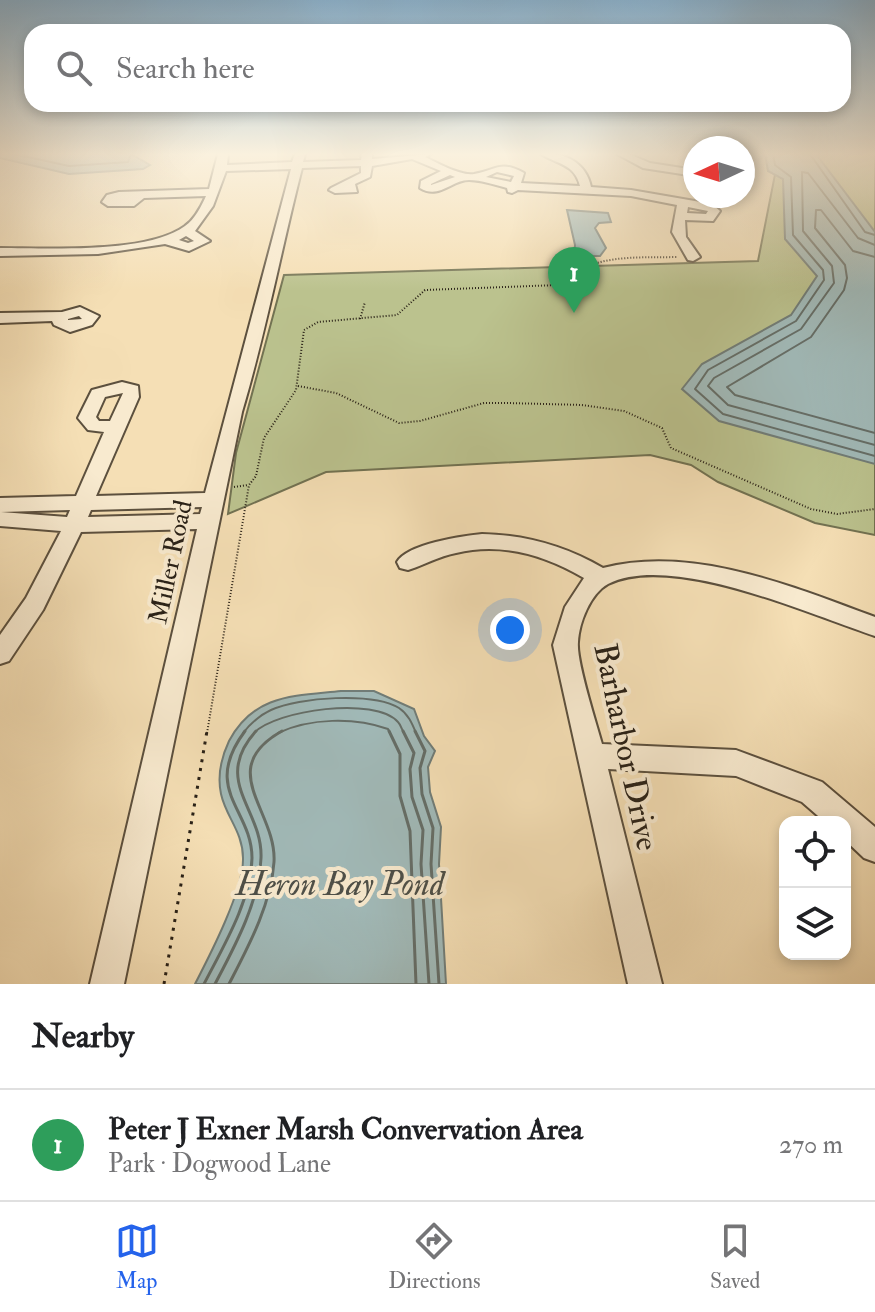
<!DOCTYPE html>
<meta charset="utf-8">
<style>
body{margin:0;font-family:"IM FELL Double Pica",serif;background:#f2f2f2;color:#202124}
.controls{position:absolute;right:24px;bottom:24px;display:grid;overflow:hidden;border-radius:16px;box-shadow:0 4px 12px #0003}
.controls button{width:72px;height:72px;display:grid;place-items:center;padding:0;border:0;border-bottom:2px solid #e0e0e0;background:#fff;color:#202124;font:40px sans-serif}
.compass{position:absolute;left:683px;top:136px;width:72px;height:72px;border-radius:50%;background:#fff;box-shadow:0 4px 12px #0003;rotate:266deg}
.you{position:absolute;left:510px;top:630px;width:28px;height:28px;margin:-20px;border:6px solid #fff;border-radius:50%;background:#1a73e8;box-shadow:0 0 0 12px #1a73e833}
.badge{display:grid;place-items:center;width:52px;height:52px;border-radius:50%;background:#2563eb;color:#fff;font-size:26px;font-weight:700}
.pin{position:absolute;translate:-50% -66px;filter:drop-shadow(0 2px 4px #0008)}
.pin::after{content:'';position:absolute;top:42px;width:28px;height:24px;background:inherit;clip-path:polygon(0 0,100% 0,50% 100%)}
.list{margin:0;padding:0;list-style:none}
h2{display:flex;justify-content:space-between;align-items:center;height:104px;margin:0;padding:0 32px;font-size:34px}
h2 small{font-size:26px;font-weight:400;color:#757577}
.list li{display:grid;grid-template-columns:52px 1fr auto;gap:24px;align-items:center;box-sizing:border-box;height:112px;padding:0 32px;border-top:2px solid #e0e0e0}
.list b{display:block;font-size:30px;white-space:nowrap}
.list p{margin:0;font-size:26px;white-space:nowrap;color:#757577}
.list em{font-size:26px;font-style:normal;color:#757577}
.icon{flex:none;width:44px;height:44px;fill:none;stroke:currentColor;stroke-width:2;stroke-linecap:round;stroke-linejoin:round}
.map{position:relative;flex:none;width:875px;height:984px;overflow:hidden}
.search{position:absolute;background:#fff;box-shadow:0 4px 12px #0003;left:24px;right:24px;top:24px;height:88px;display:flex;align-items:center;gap:20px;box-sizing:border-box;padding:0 28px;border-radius:24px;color:#757577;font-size:30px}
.sheet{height:216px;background:#fff}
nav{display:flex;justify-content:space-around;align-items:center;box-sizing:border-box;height:112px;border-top:2px solid #e0e0e0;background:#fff;font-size:22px;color:#757577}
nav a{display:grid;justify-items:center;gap:4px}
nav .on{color:#2563eb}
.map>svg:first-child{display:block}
.green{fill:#bbc28e;stroke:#727252;stroke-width:2}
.water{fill:#a1bab9;stroke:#717d78;stroke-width:2}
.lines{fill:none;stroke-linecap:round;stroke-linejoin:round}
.shore-far1{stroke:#656e68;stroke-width:2}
.shore{stroke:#656e68;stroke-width:3}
.minor-casing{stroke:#5c503e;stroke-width:4}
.path-far1{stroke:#292117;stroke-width:2;stroke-dasharray:1 2;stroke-linecap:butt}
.path{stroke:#292117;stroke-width:3;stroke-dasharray:3 6;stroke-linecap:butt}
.minor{fill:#f8eacf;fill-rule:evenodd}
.labels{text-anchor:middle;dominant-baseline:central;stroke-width:8;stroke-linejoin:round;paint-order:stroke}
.street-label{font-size:26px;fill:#292117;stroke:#f8eacf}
.near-street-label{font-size:32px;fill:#292117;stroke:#f8eacf}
.near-water-label{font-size:34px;font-style:italic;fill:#4d4f48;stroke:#f8eacf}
</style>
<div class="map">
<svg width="875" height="984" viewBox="0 0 875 984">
<rect width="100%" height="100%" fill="#f5dfb5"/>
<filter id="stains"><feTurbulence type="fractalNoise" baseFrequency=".0025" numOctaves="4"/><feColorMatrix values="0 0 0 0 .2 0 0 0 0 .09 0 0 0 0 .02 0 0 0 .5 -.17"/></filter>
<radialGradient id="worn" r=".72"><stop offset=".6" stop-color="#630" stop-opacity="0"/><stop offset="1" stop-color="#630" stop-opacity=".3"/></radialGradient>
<path class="green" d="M779,154H875V535L815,523L718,482L691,465L650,455L326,472L228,514L236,453L284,275L758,261Z"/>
<path class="water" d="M0,154H131L150,165L143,169L69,174L0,158Z
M765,154H816L875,232V464L719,421L682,389L702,364L791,315L817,276L785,239L783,179L768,171Z
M567,210L608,213L611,222L599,223L595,228L606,248L600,256H574L575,245Z
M341,691H374L414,709L424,736L435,751L428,767L430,792L441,827L439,864L446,984H195C210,955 244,889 243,858C243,832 226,817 221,794C217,775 221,758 229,741C254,694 294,696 341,691Z"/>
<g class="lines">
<path class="shore-far1" d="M14,154L69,166L128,162L131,154
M773,154L775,165L791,177L793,235L823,270L824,280L796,321L708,370L695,389L723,414L875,456
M810,154L865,232L875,235
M875,245L858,238L808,173L802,172L803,231L832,266L834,283L801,329L714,378L708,386L728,405L875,445
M875,257L853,251L821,210H816L815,228L845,265L847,278L844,290L811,337L727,387L735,395L875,433
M243,733C251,723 260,715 271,710C299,697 373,692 399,708C408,714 412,723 416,733
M254,733C276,710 375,696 398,722C401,725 402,730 404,733
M278,733C310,718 354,717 388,729L390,733"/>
<path class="shore" d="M389,731L400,754V796L410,831L416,984
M403,731L414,753L410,769L412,797L423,830L421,864L429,984
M415,731L425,751L420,768L422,794L433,828L431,864L439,984
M204,984C223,947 251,901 252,858C252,809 201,790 245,731
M215,984C235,946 259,902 261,858C263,809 211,781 256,731
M229,984C248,947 271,905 274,862C277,811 214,769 282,731"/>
<g class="minor-casing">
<path id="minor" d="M218,154H228L227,165L292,162L295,154H305L303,162L361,160L362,154H372V159L431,154L425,157C438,163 460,176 474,174C497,170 500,160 524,173L521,183L580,186C575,164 557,164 541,154C564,152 586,162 591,187L631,190L712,204L720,211L713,221L685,220L686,237L700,257L693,261L688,260L672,232L677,205L631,196L518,190L512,193L508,192L507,188C496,185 481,180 469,180C451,180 439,200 420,188L421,181L441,171L412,159L372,166L370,177L355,184L357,192L335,193L329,190L331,188L361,173V166L302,168C281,250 266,332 242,412L124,984H90L197,529L81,532L43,610L9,661L0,664V635L26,598L61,531L0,526V498L76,496L104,432L88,430L78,418L92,390L122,382L138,386L139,397L96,496L205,493L291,169L226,171L213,206L195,231L210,241L189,251L165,244L98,254L0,256V248C47,248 147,254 185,226C195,219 201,207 206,196L144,198L134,206H108L102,202L107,195L119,192L209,189ZM497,172L514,176L511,182L486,177ZM450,175L455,177L431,185V184ZM688,207L708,211L706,214L687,213ZM186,236L194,241L188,243L179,240ZM123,393L110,421H99L96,417L105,397ZM202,507L200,514L88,517L91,510ZM70,510L67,517L1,512Z
M617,154H629L650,163L695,170V176L643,168Z
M80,307L99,316L92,325L70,332L54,325L52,321L0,323V313L62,312ZM79,316L82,319L68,320V319Z
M482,534C526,535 565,546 603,568C693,545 791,586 875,617V636C811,615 672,552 608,584C590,594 579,623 578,642C576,661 596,722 602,744L736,750L822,782L875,827V862L864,858L845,840V822H825L802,802L736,776L608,769L662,984H628L553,645L565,607L584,578C545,555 501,542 456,553C439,556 424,565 408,570L400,568L397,562C407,544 462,536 482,534Z"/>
</g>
<path class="path-far1" d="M360,319L365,302
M298,386L336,393L399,423L420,421L484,403H508L582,405L624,411L662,428L671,448L811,509L837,514L875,509
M234,487L248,485
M207,733L249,485L256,476L264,438L296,390L304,330L318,322L397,315L425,290L558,285C592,253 634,258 678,257"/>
<path class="path" d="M164,984L207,731"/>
<use href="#minor" class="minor"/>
</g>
<linearGradient id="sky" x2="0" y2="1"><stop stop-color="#8bb6d5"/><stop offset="0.53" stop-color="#faf1de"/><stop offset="1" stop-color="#faf1de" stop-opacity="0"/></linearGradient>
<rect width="875" height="291" fill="url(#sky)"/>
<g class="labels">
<g class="street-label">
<text transform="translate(171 562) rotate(-78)">Miller Road</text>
</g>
<g class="near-street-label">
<text transform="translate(626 747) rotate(78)">Barharbor Drive</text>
</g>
<g class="near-water-label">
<text x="340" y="884">Heron Bay Pond</text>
</g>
</g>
<rect width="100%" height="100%" filter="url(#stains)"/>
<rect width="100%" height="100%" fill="url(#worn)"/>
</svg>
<div class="controls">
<button><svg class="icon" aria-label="locate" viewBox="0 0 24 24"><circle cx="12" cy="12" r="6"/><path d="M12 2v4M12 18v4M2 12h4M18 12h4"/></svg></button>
<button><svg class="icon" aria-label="layers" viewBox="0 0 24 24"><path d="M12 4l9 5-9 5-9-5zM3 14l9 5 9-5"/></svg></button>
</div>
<svg class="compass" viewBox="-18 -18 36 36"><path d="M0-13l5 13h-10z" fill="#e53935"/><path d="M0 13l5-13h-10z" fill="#757577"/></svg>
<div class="you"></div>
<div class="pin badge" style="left:574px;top:313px;background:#2e9e5b">1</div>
<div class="search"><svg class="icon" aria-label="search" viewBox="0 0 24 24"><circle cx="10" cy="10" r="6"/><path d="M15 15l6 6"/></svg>Search here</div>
</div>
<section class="sheet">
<h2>Nearby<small></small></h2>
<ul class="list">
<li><span class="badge" style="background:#2e9e5b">1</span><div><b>Peter J Exner Marsh Convervation Area</b><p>Park · Dogwood Lane</p></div><em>270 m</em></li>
</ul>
</section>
<nav>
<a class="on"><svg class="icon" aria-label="map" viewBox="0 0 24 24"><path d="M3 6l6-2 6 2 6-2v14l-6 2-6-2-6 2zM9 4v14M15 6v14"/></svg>Map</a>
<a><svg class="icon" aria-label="directions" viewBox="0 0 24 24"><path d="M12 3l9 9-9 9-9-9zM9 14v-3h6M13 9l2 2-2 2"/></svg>Directions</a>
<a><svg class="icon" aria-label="saved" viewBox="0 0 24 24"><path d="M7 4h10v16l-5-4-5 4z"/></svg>Saved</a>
</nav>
